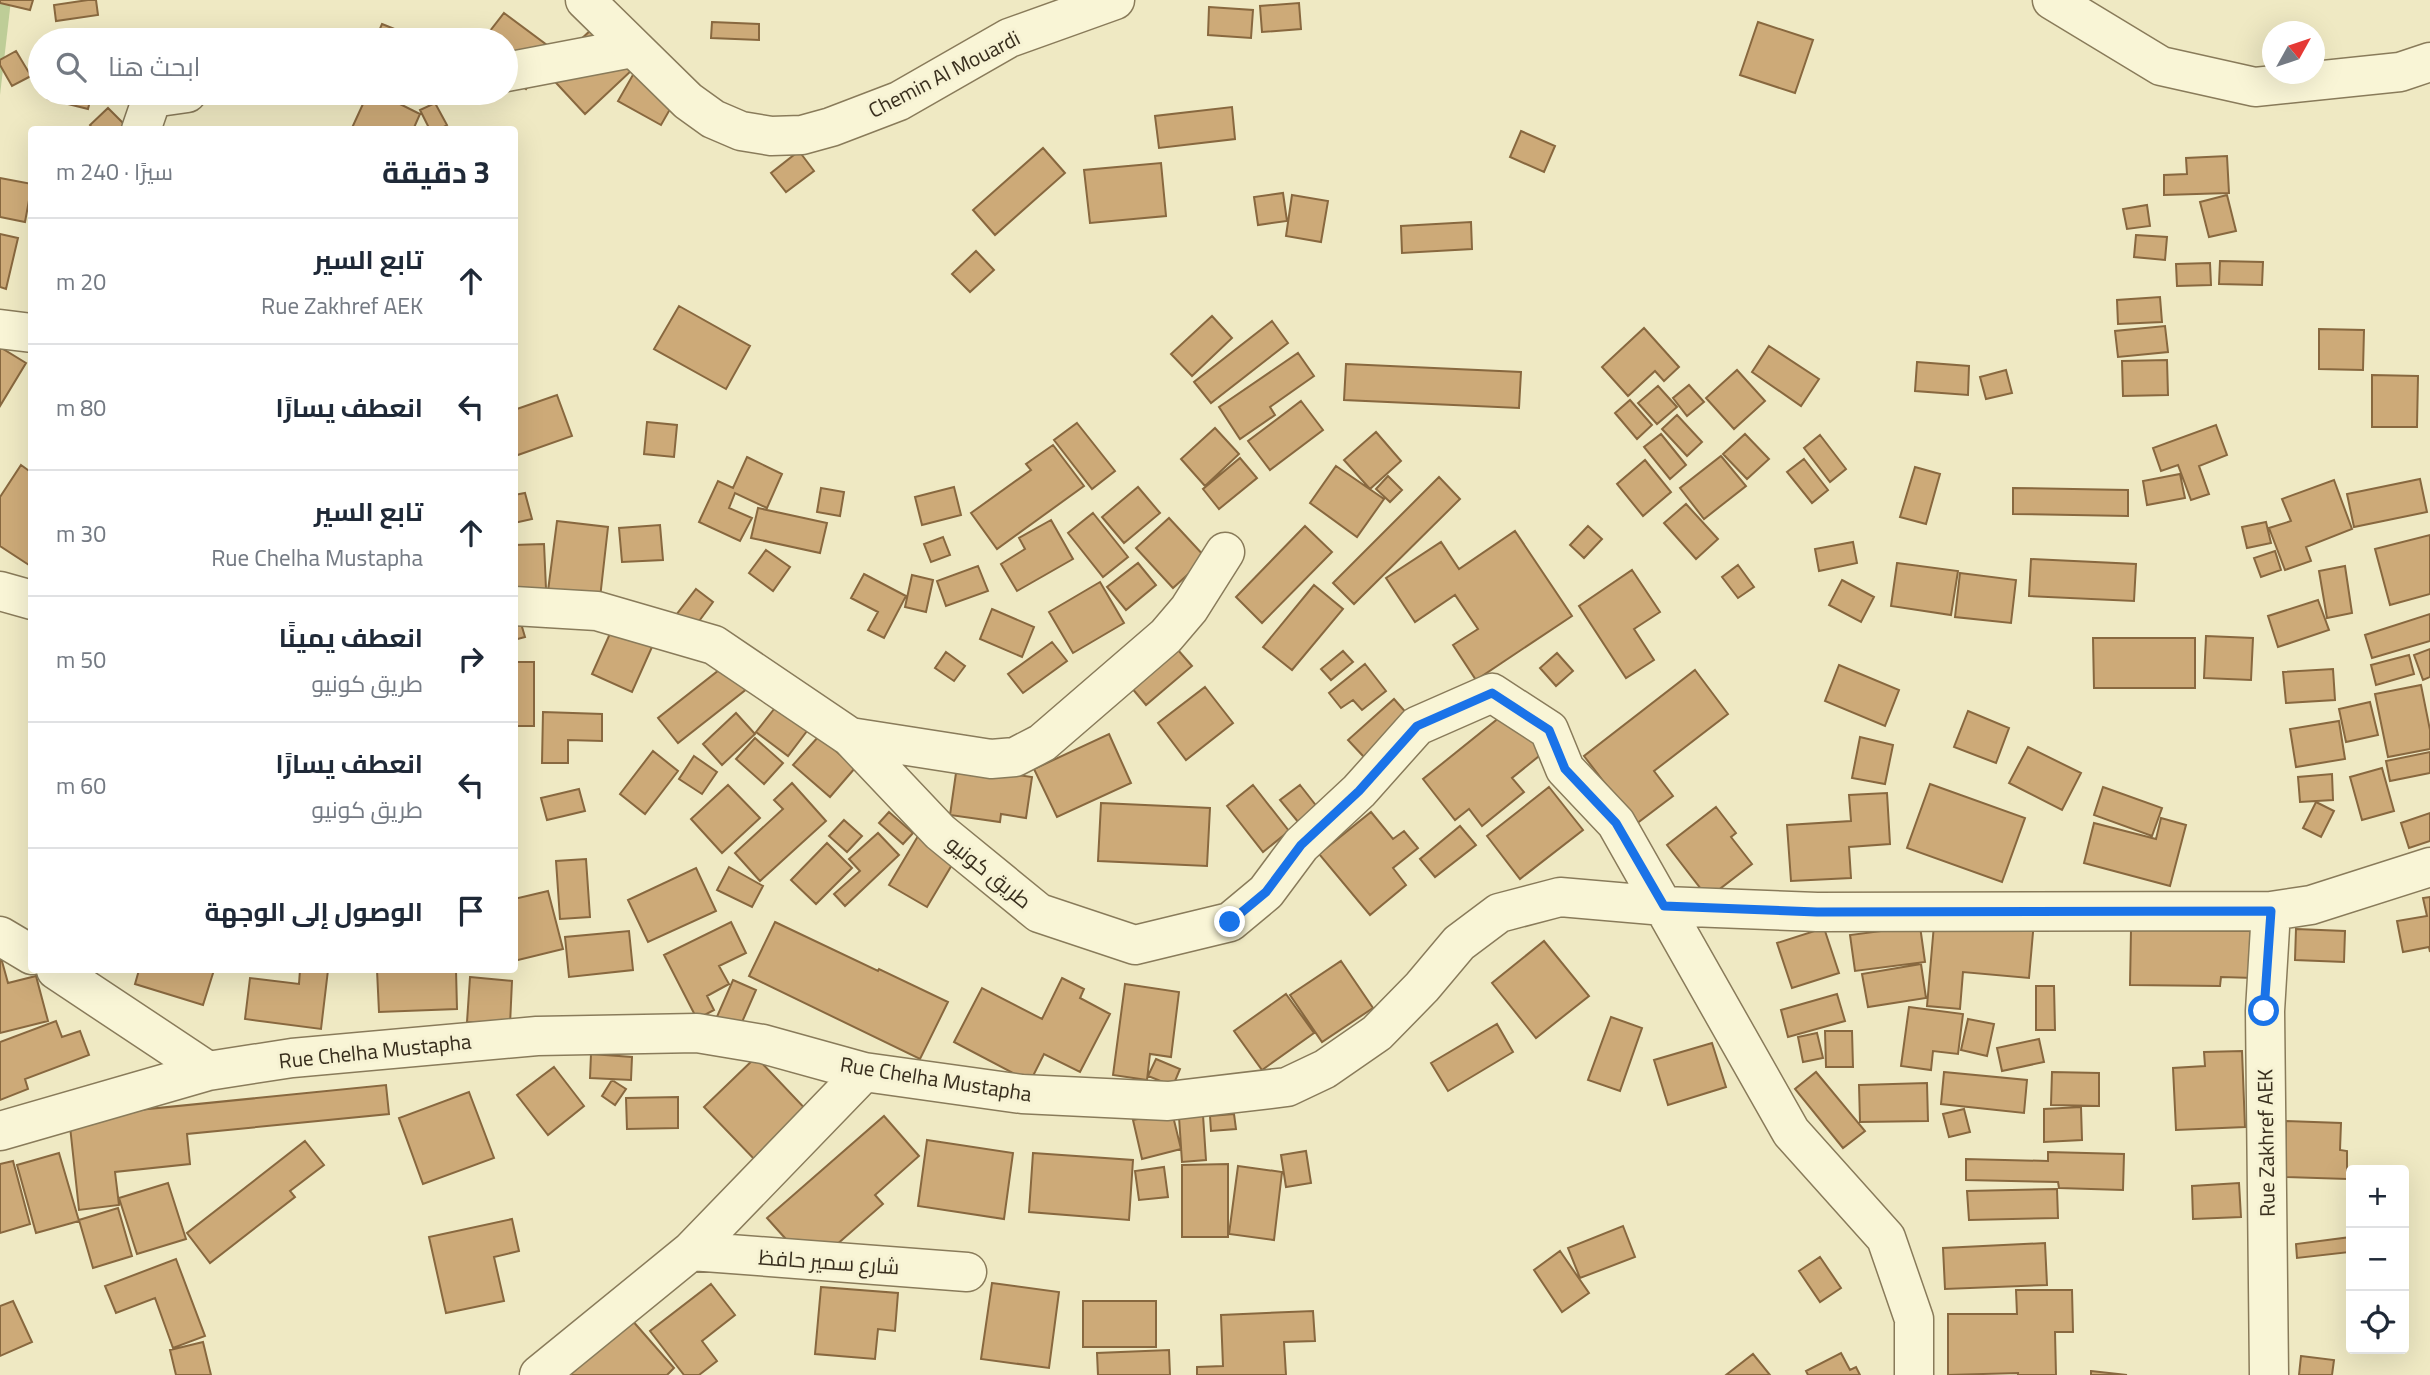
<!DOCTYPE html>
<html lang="ar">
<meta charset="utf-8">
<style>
body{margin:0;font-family:Georgia,Cairo,serif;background:#f6f6f7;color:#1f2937;direction:rtl}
.controls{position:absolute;right:21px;bottom:21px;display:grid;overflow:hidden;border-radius:7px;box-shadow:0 7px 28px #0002}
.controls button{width:63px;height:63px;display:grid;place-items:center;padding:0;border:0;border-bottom:2px solid #e0e1e3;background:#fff;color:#1f2937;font:35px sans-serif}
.compass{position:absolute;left:2262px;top:21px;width:63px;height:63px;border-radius:50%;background:#fff;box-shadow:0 7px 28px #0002;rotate:50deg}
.stop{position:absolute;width:21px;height:21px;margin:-16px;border:5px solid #1a73e8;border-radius:50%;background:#fff}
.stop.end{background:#1a73e8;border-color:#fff;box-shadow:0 2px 7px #0008}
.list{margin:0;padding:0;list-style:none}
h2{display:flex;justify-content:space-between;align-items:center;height:91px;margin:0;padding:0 28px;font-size:30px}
h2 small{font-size:23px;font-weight:400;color:#747a83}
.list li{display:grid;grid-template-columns:46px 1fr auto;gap:21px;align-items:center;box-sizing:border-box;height:126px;padding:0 28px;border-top:2px solid #e0e1e3}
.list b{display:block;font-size:26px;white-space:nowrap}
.list p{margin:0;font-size:23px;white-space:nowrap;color:#747a83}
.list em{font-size:23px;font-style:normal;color:#747a83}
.icon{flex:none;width:38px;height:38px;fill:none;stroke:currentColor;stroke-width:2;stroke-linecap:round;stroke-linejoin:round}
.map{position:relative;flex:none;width:2430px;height:1375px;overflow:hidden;direction:ltr}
.search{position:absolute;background:#fff;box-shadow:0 7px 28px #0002;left:28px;top:28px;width:490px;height:77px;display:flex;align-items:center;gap:18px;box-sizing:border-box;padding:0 24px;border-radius:38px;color:#747a83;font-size:26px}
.panel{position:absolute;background:#fff;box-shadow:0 7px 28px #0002;left:28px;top:126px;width:490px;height:847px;border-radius:7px;direction:rtl}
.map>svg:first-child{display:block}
.green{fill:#becd97}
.building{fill:#cdaa78;stroke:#88683f;stroke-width:2}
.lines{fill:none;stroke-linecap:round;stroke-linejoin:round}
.minor-casing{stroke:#897b5a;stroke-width:41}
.tertiary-casing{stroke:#897b5a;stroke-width:41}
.minor{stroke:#f9f5d6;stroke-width:38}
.tertiary{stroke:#f9f5d6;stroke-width:38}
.route{stroke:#1a73e8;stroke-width:9}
.labels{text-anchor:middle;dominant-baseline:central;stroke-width:6;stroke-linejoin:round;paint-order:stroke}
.street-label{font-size:21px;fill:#392f1e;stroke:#f6f2d3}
</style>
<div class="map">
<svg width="2430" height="1375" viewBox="0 0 2430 1375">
<rect width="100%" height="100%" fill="#efe9c3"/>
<path class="green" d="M0,0H11L0,95Z"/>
<path class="building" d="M0,0H33L30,10L0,3Z
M88,0H96L98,15L56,21L54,5Z
M1299,3L1301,29L1262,32L1260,6Z
M1209,7L1253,10L1251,38L1208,35Z
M504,13L555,51L526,89L506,74V40H483Z
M712,22L759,24V40L711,38Z
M1758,22L1813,40L1795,93L1740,75Z
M382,24L422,40H375Z
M593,28L632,70L585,114L546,72Z
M16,51L31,76L12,86L0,65V60Z
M634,73L677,97L661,125L618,101Z
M50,93H92L88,109L48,99Z
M368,93H378L420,114L413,130H351Z
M435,103L447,125L438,130H430L420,110Z
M1232,107L1235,139L1159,148L1155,116Z
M108,108L127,127L124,130H94L90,125Z
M1521,131L1555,146L1544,172L1510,157Z
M1043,148L1065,173L995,235L973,210Z
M799,151L814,171L786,192L771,173Z
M2227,156L2229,193L2164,195V175L2187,174L2186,158Z
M1161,163L1166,216L1090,223L1084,170Z
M0,178L32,184L25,222L0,217Z
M1283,193L1287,221L1258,225L1254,197Z
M1292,195L1328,201L1321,242L1286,236Z
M2227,195L2236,231L2209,237L2200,202Z
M2147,205L2150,226L2127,229L2123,209Z
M1471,222L1472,249L1402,253L1401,226Z
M0,234L18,238L6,289L0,287Z
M2136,235L2167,237L2165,260L2134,257Z
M976,251L994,270L970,292L952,274Z
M2220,261L2263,262L2262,285L2219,284Z
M2210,263L2211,285L2177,286L2176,264Z
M2160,297L2162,322L2118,324L2117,300Z
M679,306L750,346L726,389L654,349Z
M1212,316L1232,338L1192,376L1171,354Z
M1272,321L1288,343L1211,403L1194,382Z
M2165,326L2168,352L2118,357L2115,331Z
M1644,328L1679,367L1664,381L1655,371L1628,396L1602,367Z
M2319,329L2364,330L2363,370L2319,369Z
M1769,346L1819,379L1801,406L1752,372Z
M0,347L26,363L0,406Z
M1298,353L1314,376L1270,407L1275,415L1240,439L1219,407Z
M2167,360L2168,395L2123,396L2122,361Z
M1917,362L1969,366L1968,395L1915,391Z
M1346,364L1521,372L1519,408L1344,400Z
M1737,370L1765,401L1734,429L1706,398Z
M2006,370L2012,393L1986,399L1980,377Z
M2372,375L2418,376L2417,427H2372Z
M1689,385L1704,402L1687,416L1673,398Z
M1658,386L1677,407L1657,424L1638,403Z
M557,395L572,436L515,456L514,410Z
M1630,400L1652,425L1637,439L1615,413Z
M1301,401L1323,430L1270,470L1248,441Z
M1677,415L1702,442L1687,456L1662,429Z
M647,422L677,425L674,457L644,454Z
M1077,423L1115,471L1092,489L1054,440Z
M2216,425L2227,455L2199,466L2209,494L2191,500L2178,465L2161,471L2153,448Z
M1215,428L1239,454L1205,486L1181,459Z
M1376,432L1401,461L1370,489L1344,460Z
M1661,434L1686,465L1670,479L1644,447Z
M1745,434L1769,459L1747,479L1723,454Z
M1820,435L1846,469L1830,482L1804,448Z
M1053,445L1084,486L997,549L971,513L1031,470L1026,464Z
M1721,456L1746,486L1704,519L1680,488Z
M747,457L782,474L767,508L735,493L729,508L752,518L740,541L699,522L718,481L733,488Z
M1240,458L1257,478L1219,509L1203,489Z
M1804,459L1828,490L1812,503L1787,472Z
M1645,460L1671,492L1643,516L1617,484Z
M21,465L32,473V567L0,546V497Z
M1336,466L1384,499L1357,537L1310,503Z
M1915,467L1940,474L1926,524L1900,517Z
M2180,474L2185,498L2147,505L2143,481Z
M1388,476L1402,490L1390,502L1376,489Z
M1439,477L1460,499L1354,604L1333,583Z
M2420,479L2427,512L2354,527L2347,494Z
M2334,480L2352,529L2306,547L2311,561L2285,570L2269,528L2291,521L2282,499Z
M954,487L961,515L922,525L915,497Z
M1138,487L1160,513L1124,543L1102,517Z
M821,488L844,492L840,516L817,512Z
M2013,488L2128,490V516L2013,514Z
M525,493L532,519L514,523V495Z
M1686,504L1718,539L1696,559L1664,523Z
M758,508L827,523L820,553L751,538Z
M1093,513L1128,557L1103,577L1068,533Z
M1169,518L1206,558L1173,588L1136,548Z
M1051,520L1073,559L1017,591L1001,564L1025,549L1019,538Z
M557,521L608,527L600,598L548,591Z
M2266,522L2271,543L2247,548L2242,527Z
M660,525L663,560L622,562L619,528Z
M1305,526L1332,552L1262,623L1236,597Z
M1588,526L1602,539L1584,558L1570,545Z
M1515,531L1572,616L1476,680L1453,645L1478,629L1455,595L1415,622L1386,578L1441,542L1459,569Z
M2430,535V594L2390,605L2375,549Z
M943,537L950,555L931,562L924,544Z
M1853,542L1857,563L1819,571L1815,549Z
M544,544L546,589L514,590V545Z
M766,550L790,567L773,591L749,573Z
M2275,551L2281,570L2261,577L2254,558Z
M2031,559L2136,564L2134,601L2029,596Z
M1138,563L1156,585L1126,610L1107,587Z
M1897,563L1958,571L1951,615L1891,606Z
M1738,565L1754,587L1738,598L1722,577Z
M978,566L988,591L946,606L937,581Z
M2345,566L2352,613L2327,618L2319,571Z
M1632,570L1660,612L1634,629L1654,660L1626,678L1579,606Z
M1960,573L2016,580L2011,623L1955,617Z
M864,574L906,596L884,638L868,630L878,612L851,598Z
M912,575L933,580L926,612L905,607Z
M1842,580L1874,597L1861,622L1829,605Z
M1100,582L1124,623L1073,653L1049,612Z
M1314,585L1343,609L1292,670L1263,647Z
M696,589L713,602L691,632L673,619Z
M2318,600L2329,630L2278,647L2268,616Z
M992,609L1034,627L1022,657L980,639Z
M2430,614V641L2372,658L2365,635Z
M520,620L525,637L514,640V622Z
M612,629L652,647L632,692L592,674Z
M2206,636L2253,638L2251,680L2204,678Z
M2093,638H2195V688H2094Z
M1052,642L1067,661L1023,693L1008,674Z
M1171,642L1192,666L1146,705L1126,681Z
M2430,649V677L2423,680L2414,655Z
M1343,651L1353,662L1331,680L1321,669Z
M946,652L965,666L954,681L935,668Z
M1557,653L1573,671L1556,686L1540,668Z
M2409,655L2414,674L2376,685L2371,665Z
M514,662H534V726H514Z
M728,663L748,688L678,743L658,718Z
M1365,664L1386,691L1362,710L1353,700L1341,708L1329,693Z
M1839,665L1899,690L1885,726L1825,701Z
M2333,669L2335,700L2286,703L2283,672Z
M1695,670L1728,714L1654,771L1673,796L1636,824L1584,756Z
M2421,685L2430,730V749L2388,757L2375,694Z
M1205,687L1233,723L1186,760L1158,723Z
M1394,699L1409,716L1364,757L1348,740Z
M2370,702L2378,735L2346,742L2339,709Z
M778,704L810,727L788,756L756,732Z
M1510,709L1544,752L1512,778L1524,792L1482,826L1469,809L1455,820L1423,779Z
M1968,711L2009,728L1996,763L1954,747Z
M543,712L602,714V741L568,740V763H542Z
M736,713L755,734L722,765L703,744Z
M2339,721L2345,759L2296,767L2290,729Z
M1109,734L1131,783L1057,817L1034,769Z
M819,736L855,768L830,797L793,765Z
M1860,737L1893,745L1885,784L1852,778Z
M755,738L783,763L764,784L736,759Z
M2028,747L2081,773L2062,810L2009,783Z
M653,751L678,771L645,814L620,794Z
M2430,752V773L2390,781L2386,761Z
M694,756L717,772L702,794L679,779Z
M957,766L1032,777L1026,818L1001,814L1000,822L950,815Z
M2382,768L2394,811L2362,820L2350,777Z
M2332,774L2333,800L2300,802L2298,777Z
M792,783L826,821L760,881L735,853L783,809L774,800Z
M1930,784L2025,818L2002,882L1907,848Z
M728,785L760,818L722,853L691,819Z
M1253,785L1289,831L1263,852L1227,806Z
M1300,785L1318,808L1299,823L1280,800Z
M1549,787L1583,830L1520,879L1487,836Z
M2103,787L2162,808L2152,836L2094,815Z
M579,789L585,811L547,820L541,798Z
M1887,793L1890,844L1849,847L1851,878L1791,881L1787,825L1851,821L1849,795Z
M2316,802L2334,811L2321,837L2303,828Z
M1101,803L1210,808L1207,866L1098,861Z
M1716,807L1736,833L1731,837L1752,864L1708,898L1667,845Z
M889,812L913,833L903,844L879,823Z
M1371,812L1393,839L1404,831L1418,848L1393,868L1406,885L1370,915L1319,854Z
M2430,813V841L2409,848L2401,823Z
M2161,818L2186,825L2170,886L2084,863L2094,823L2156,839Z
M844,820L862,836L847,852L829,836Z
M1460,826L1476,845L1435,877L1420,859Z
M878,833L899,855L845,906L834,894L860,871L849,859Z
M918,836L956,858L927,907L889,885Z
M827,843L852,868L816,904L791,880Z
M586,859L590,917L560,919L556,861Z
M729,867L763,886L752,907L717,890Z
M696,868L716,911L648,942L628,900Z
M548,891L563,949L514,961V899Z
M2430,897V952L2429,947L2403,952L2397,921L2427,916L2423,898Z
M1935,913L2034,921L2029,978L1963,972L1960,1009L1927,1006Z
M731,922L746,953L719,966L729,984L707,996L714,1010L697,1019L664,955Z
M775,922L878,971L879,969L948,1002L920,1059L749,976Z
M1920,926L1925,962L1855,971L1850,935Z
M1824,928L1839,973L1792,988L1777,943Z
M2296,929L2345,931L2344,962L2295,960Z
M2131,930L2255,931L2254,978L2221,977L2220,986L2130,985Z
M629,931L633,970L569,977L565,937Z
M1544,941L1589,996L1536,1038L1492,983Z
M0,954L8,983L36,976L48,1021L0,1033Z
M1341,961L1373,1008L1322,1042L1290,995Z
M1921,964L1926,998L1868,1007L1862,974Z
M139,970H214L203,1005L135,984Z
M300,970H328L321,1029L245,1019L250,978L299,984Z
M377,970H456L457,1009L379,1012Z
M470,977L512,981L510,1025L467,1022Z
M1062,978L1084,989L1080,998L1110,1014L1080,1072L1044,1054L1030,1082L954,1042L982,988L1042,1019Z
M733,980L756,990L739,1029L716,1019Z
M1125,984L1179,992L1171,1057L1150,1054L1147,1080L1113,1075Z
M2036,986H2054L2055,1030H2036Z
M1286,994L1314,1033L1262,1070L1234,1031Z
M1837,994L1845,1021L1788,1037L1781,1010Z
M1909,1007L1963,1014L1958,1054L1933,1051L1931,1070L1901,1066Z
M1611,1017L1642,1028L1620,1091L1588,1080Z
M1968,1019L1994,1024L1987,1056L1961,1050Z
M56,1021L62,1037L80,1031L89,1055L25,1079L28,1089L0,1100V1042Z
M1497,1024L1513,1052L1448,1091L1431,1063Z
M1825,1031H1852L1853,1067H1826Z
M1817,1033L1823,1058L1803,1062L1798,1037Z
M2039,1039L2044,1062L2002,1071L1997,1048Z
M1712,1043L1726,1087L1668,1105L1654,1060Z
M2242,1051L2245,1127L2176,1130L2173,1068L2205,1066L2204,1052Z
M591,1054L632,1057L631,1080L590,1078Z
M756,1057L814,1118L755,1160L704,1107Z
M1156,1059L1180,1069L1173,1086L1148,1076Z
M554,1067L584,1106L548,1135L517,1095Z
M1816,1072L1865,1131L1843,1148L1795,1089Z
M1944,1072L2027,1080L2024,1113L1941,1104Z
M2052,1072L2099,1073V1106L2051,1105Z
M612,1080L626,1089L615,1105L602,1096Z
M1927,1083L1928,1121L1860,1122L1859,1085Z
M386,1085L389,1114L187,1134L190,1164L115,1172L119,1205L79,1210L69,1117Z
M469,1092L494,1158L423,1184L399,1118Z
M678,1097V1128L627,1129L626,1098Z
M2081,1107L2082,1140L2044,1142V1109Z
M1964,1109L1970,1132L1949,1137L1943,1114Z
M1172,1112L1181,1149L1142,1159L1133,1120Z
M1234,1114L1236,1129L1211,1131L1210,1116Z
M1203,1115L1206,1160L1182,1162L1179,1117Z
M884,1116L919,1156L875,1195L883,1204L811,1267L767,1218Z
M2286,1121L2341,1123L2340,1150L2347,1151V1179L2285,1177Z
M927,1140L1013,1153L1004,1219L918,1206Z
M305,1141L324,1165L290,1191L295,1197L210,1263L187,1233Z
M1306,1151L1311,1183L1286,1187L1281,1155Z
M2048,1152L2124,1154L2123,1190L2059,1188L2058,1182L1966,1180V1159L2048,1161Z
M59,1153L79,1221L36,1233L17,1165Z
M1033,1153L1133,1160L1129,1220L1029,1212Z
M13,1161L30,1224L0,1233V1164Z
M1228,1164V1237H1182V1165Z
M1238,1166L1282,1172L1274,1240L1229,1234Z
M1164,1167L1168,1197L1139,1200L1135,1171Z
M168,1183L186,1239L137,1254L119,1198Z
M2239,1183L2241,1217L2193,1219L2192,1186Z
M2057,1189L2058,1218L1969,1220L1967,1191Z
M118,1208L132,1256L93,1268L79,1220Z
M512,1219L519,1251L494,1257L504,1301L446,1313L429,1237Z
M1623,1226L1635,1257L1580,1278L1568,1248Z
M2351,1237V1264L2349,1252L2297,1258L2296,1244Z
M2045,1243L2047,1285L1945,1289L1943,1248Z
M1560,1251L1589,1293L1562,1312L1534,1270Z
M1820,1257L1841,1288L1820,1302L1799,1271Z
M176,1259L205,1336L173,1348L155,1298L116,1313L105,1286Z
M992,1283L1059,1292L1049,1368L981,1359Z
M711,1284L735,1315L702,1341L717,1361L699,1375H684L650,1331Z
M821,1287L898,1293L895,1331L878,1329L875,1359L815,1354Z
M2016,1290H2072L2073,1332H2055L2056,1375H2018V1373L1948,1375V1314H2017Z
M13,1301L32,1342L0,1356V1306Z
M1083,1301H1156V1347H1083Z
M1313,1311L1315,1341L1284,1342L1286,1375H1197V1367L1223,1366L1221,1315Z
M631,1319L674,1368L667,1375H567Z
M203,1342L211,1375H176L170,1350Z
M1169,1350L1170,1375H1098L1097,1353Z
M1841,1353L1850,1370L1856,1367L1860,1375H1808L1806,1371Z
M1753,1354L1770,1375H1726Z
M2301,1356L2334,1360L2332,1375H2299Z
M2091,1371L2127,1375H2091Z"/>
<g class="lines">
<g class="minor-casing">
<path id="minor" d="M506,72L632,48
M141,130L152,98L187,93
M0,329L32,333
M0,591L32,600
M514,606L597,611L714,645L850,737L940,832L1039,913L1135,945L1230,922L1266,892L1301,845L1359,791L1417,726L1492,693L1549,730L1565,769L1616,823L1791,1132L1886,1238L1914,1319V1375
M850,737L991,759L1015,757L1042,743L1166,636L1189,609L1225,552
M0,936L32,955
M56,970L208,1071
M0,1131L208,1071L292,1058L537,1036L697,1033L763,1044L864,1072L1022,1094L1168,1101L1287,1087L1325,1069L1377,1033L1422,987L1459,943L1499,913L1560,897L1664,906L1817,912L2271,911L2311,905L2430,867
M691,1251L967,1272
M539,1375L691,1251L864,1072
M2269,1375L2265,1011L2271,911"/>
</g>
<g class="tertiary-casing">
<path id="tertiary" d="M585,0L688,101L713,119L741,131L771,136L802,135L831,127L899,101L1009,38L1115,0
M2052,0L2161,66L2255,87L2400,72L2430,62"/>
</g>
<use href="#minor" class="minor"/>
<use href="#tertiary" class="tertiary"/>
</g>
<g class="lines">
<path class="route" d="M1230,922L1266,892L1301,845L1359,791L1417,726L1492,693L1549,730L1565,769L1616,823L1664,906L1817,912L2271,911L2264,1011"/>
</g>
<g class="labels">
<g class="street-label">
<text transform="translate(944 74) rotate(-27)">Chemin Al Mouardi</text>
<text transform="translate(989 872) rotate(39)">طريق كونيو</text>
<text transform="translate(375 1051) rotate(-6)">Rue Chelha Mustapha</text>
<text transform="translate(936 1079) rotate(9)">Rue Chelha Mustapha</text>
<text transform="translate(2266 1143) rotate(-91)">Rue Zakhref AEK</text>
<text transform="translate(829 1262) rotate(4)">شارع سمير حافظ</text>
</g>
</g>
</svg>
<div class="controls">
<button>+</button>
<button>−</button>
<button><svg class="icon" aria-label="locate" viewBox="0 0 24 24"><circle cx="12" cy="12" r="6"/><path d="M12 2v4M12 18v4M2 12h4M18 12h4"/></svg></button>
</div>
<svg class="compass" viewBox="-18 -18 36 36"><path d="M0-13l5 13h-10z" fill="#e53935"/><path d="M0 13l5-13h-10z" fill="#747a83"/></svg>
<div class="stop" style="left:2264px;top:1011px"></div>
<div class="stop end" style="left:1230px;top:922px"></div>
<div class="search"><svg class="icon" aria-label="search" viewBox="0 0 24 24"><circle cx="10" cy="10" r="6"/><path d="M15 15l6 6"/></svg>ابحث هنا</div>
<section class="panel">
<h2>3 دقيقة<small>سيرًا · 240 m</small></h2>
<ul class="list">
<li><svg class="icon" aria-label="ahead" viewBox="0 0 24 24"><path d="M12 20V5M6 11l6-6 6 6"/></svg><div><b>تابع السير</b><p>Rue Zakhref AEK</p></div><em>20 m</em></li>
<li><svg class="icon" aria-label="left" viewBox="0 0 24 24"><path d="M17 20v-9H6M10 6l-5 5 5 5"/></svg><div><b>انعطف يسارًا</b></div><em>80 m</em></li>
<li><svg class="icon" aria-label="ahead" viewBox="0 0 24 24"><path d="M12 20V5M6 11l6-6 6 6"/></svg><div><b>تابع السير</b><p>Rue Chelha Mustapha</p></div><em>30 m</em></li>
<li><svg class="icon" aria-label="right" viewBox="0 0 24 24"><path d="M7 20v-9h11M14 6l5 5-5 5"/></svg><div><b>انعطف يمينًا</b><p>طريق كونيو</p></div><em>50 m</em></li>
<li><svg class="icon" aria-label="left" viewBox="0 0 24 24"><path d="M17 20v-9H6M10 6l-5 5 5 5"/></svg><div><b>انعطف يسارًا</b><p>طريق كونيو</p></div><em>60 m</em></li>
<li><svg class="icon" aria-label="arrive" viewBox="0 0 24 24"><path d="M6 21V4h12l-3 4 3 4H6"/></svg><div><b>الوصول إلى الوجهة</b></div></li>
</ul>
</section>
</div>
